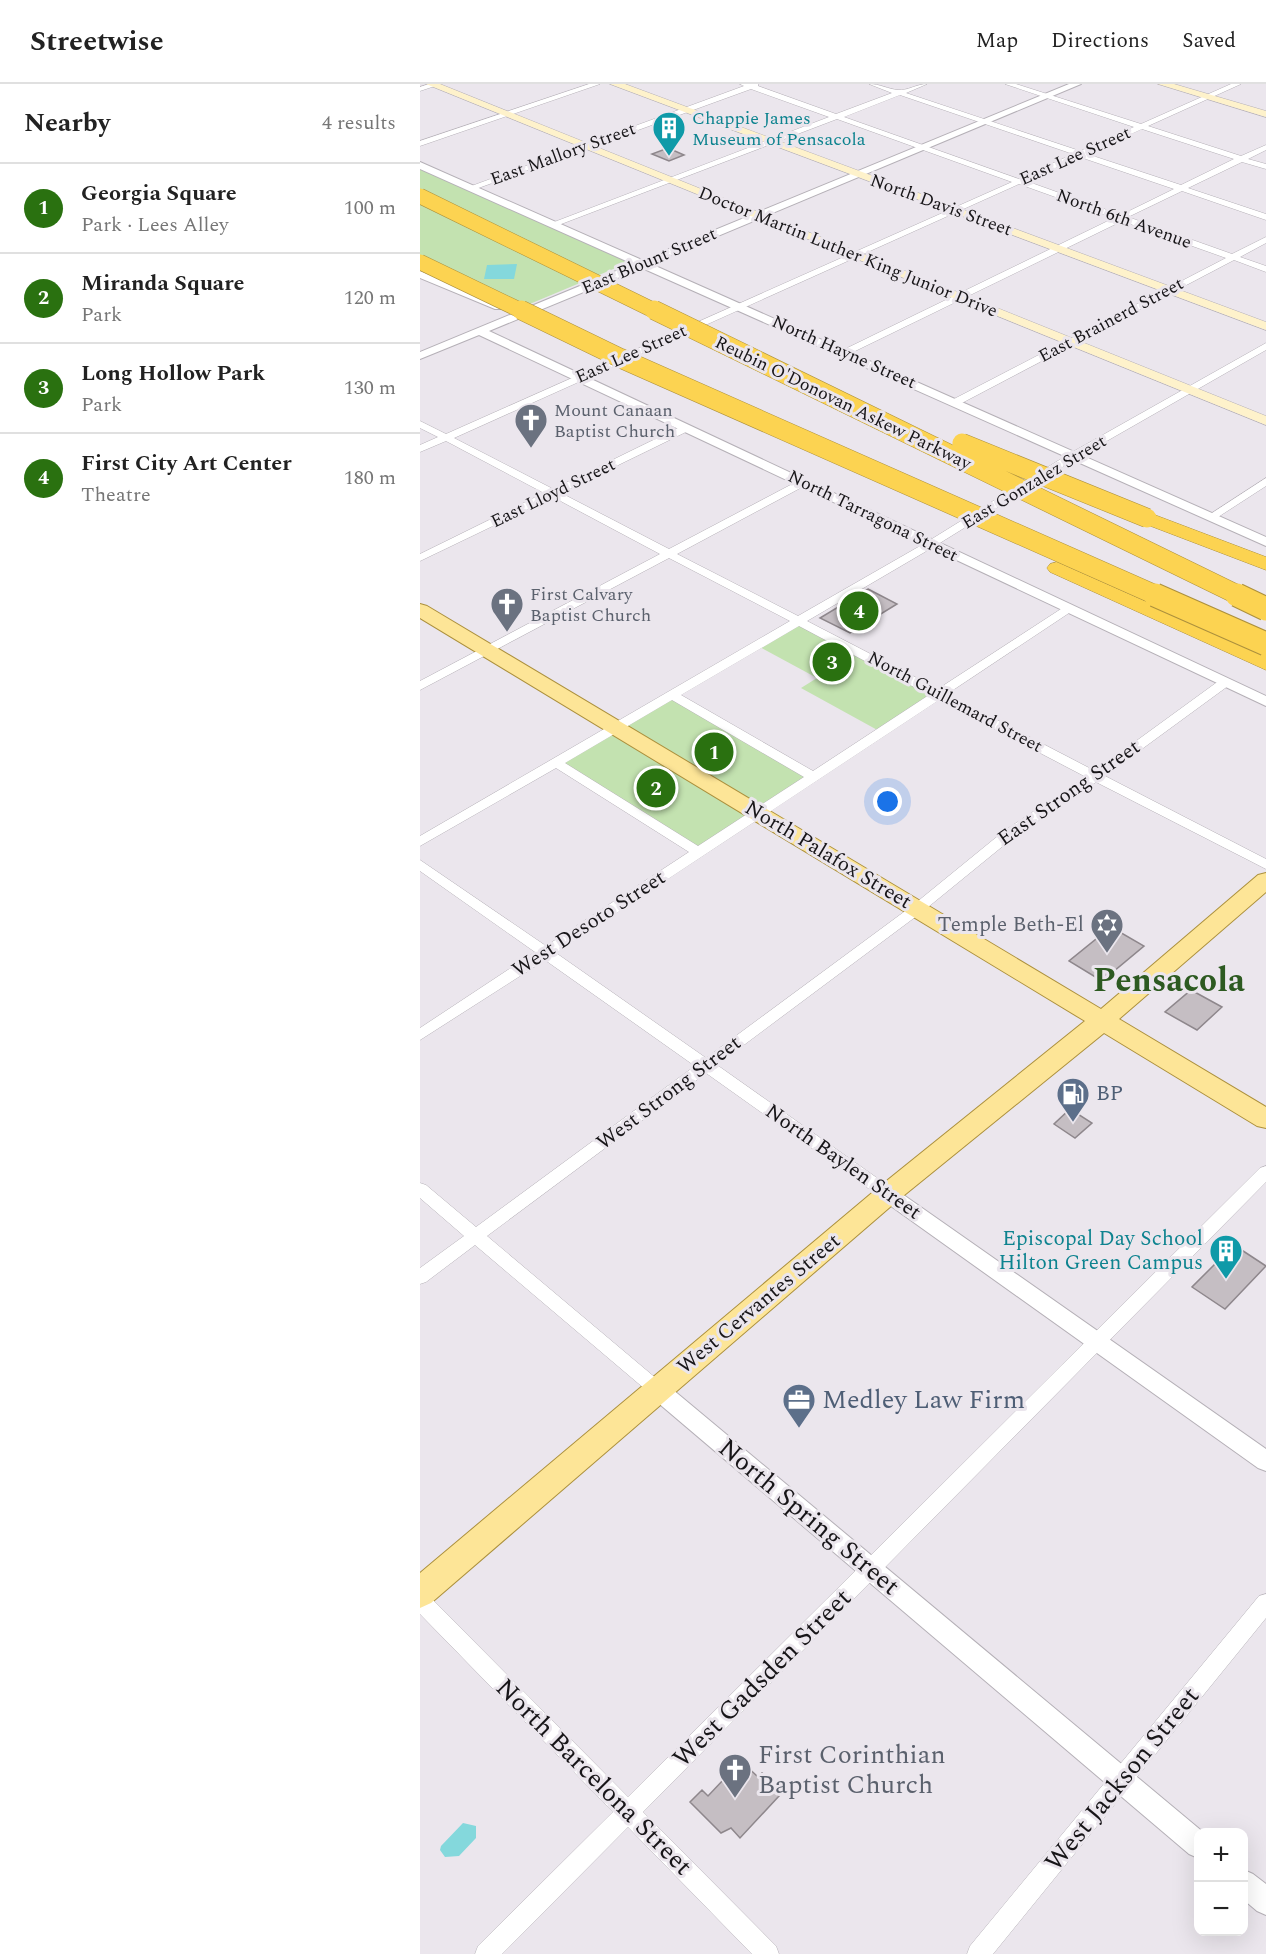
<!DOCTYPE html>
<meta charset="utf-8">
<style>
body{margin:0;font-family:Spectral,serif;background:#f2f2f2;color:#222}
.controls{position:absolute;right:18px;bottom:18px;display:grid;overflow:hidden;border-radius:12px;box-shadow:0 6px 24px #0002}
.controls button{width:54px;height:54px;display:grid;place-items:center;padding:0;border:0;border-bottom:2px solid #e0e0e0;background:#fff;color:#222;font:30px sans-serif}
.you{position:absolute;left:468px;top:718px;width:21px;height:21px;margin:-15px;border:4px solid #fff;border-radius:50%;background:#1a73e8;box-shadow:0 0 0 9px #1a73e833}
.badge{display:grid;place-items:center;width:39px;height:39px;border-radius:50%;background:#2a7110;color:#fff;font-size:20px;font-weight:700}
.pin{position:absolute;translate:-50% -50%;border:3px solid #fff;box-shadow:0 2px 6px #0006}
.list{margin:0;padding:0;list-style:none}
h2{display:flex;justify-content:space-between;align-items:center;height:78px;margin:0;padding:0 24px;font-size:26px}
h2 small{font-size:20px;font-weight:400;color:#767676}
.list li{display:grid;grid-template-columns:39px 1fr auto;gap:18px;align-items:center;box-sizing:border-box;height:90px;padding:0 24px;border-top:2px solid #e0e0e0}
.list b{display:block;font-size:22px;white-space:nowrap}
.list p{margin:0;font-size:20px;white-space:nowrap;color:#767676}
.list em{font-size:20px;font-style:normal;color:#767676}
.map{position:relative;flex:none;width:846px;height:1870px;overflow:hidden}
header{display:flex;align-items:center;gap:36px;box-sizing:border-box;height:84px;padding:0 30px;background:#fff;border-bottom:2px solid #e0e0e0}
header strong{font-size:28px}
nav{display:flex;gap:33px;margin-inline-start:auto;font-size:21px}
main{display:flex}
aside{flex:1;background:#fff}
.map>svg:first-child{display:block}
.green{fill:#c3e2b0}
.water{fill:#84d8dc}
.building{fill:#c5bec3;stroke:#8e878c;stroke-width:1.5}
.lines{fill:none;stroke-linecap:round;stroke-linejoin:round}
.minor-casing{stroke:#b5b0b7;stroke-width:1}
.tertiary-casing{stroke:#b5b0b7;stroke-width:2}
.secondary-casing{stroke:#b5b0b7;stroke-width:1}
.primary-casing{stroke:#ac903d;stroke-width:2}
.motorway-casing{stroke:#ac903d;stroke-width:1}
.minor{fill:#fff;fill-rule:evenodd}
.tertiary{fill:#fff;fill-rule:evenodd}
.secondary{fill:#fef2cb;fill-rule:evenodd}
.primary{fill:#fde597;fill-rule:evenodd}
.motorway{fill:#fcd351;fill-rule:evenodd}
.motorway-bridge-far2-casing{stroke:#ac903d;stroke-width:16;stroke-linecap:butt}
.motorway-bridge-far1-casing{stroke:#ac903d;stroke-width:20;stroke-linecap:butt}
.motorway-bridge-casing{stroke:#ac903d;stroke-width:25;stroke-linecap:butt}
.motorway-bridge-far2{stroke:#fcd351;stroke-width:15}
.motorway-bridge-far1{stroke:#fcd351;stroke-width:19}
.motorway-bridge{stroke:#fcd351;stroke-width:23}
.labels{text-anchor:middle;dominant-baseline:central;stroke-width:6;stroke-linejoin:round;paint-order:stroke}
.far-culture-label{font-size:18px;fill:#0d838f;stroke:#ebe6ed;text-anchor:start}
.far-street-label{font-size:18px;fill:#171518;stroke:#ebe6ed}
.far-worship-label{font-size:18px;fill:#5b616d;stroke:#ebe6ed;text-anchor:start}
.street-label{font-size:21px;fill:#171518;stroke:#ebe6ed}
.worship-label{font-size:21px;fill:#5b616d;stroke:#ebe6ed;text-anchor:end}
.service-label{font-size:21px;fill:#4e5e75;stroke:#ebe6ed;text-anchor:start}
.culture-label{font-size:21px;fill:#0d838f;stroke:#ebe6ed;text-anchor:end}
.near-service-label{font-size:26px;fill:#4e5e75;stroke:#ebe6ed;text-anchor:start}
.near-street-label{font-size:26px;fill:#171518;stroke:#ebe6ed}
.near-worship-label{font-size:26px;fill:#5b616d;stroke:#ebe6ed;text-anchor:start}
.town-label{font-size:33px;font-weight:bold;fill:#2d5a21;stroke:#ebe6ed}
</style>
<header>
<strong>Streetwise</strong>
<nav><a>Map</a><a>Directions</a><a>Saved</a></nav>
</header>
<main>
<aside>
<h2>Nearby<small>4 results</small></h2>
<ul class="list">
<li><span class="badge">1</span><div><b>Georgia Square</b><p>Park · Lees Alley</p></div><em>100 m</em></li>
<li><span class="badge">2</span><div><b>Miranda Square</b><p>Park</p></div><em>120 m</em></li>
<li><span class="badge">3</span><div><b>Long Hollow Park</b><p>Park</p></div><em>130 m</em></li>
<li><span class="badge">4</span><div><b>First City Art Center</b><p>Theatre</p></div><em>180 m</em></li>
</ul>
</aside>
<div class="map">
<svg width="846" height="1870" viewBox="0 0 846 1870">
<rect width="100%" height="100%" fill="#ebe6ed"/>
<path class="green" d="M0,85L210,178L93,227L0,188Z
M378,537L519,610L461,648L381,604L397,594L336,561Z
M252,611L394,693L279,768L136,679Z"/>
<path class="water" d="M97,180L94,195H64L67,181Z
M43,1739L56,1742V1754L39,1772L25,1773L20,1766L21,1762Z"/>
<path class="building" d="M248,64L264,71L249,77L232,70Z
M448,505L477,520L430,549L400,534Z
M691,843L724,862L682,897L649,877Z
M771,906L802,923L777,946L745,928Z
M650,1025L672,1039L655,1054L634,1040Z
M814,1161L846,1182L805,1225L772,1203Z
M321,1677L338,1693L342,1689L351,1696L347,1701L359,1712L320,1754L311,1744L301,1749L270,1718L282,1706L288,1712Z"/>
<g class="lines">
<g class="minor-casing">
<path id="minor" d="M9,0H21L0,7V3Z
M169,0H180L0,62V57Z
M320,0H338V2L416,30L472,9L449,0C460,0 468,5 478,6C487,7 497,0 507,0L486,9L660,67L714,43L585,0H596L721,40L811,0H821L728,42L821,72L846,61V66L828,75L846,80V85L822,78L768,104L846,130V136L762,107L708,133L812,170L846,153V159L820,173L846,182V188L814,176L540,320H532V316L806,174L702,137L427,271H421V267L694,134L599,100L34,354L133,405L262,342H270V346L141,409L249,465L378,397H386V401L257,470L378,532L507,458L649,370L846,259V266L657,374L515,462L387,537L518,605L644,523H652V527L527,610L675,687L800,596H808V602L685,692L846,775V785L676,698L594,753L502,828L297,981L474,1106L476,1110L474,1114L468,1116L462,1114L286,989L67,1152L244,1301L247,1306L244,1311L238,1314L232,1311L55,1161L6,1198L0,1200V1184L44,1152L0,1114V1099L6,1101L56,1143L275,982L125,876L0,956V944L115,868L0,787V776L126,862L269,768L136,684L0,762V752L370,537L249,474L0,606V597L240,470L133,413L0,477V470L124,409L26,357L0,368V361L18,353L0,344V337L26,350L592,98L417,35L136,142L129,140L409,33L331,5L53,106L46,104L324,2ZM480,11L653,70L599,95L424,33ZM722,45L814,75L761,101L667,70ZM660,73L754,105L701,131L606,97ZM379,542L509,611L393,687L261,611ZM252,616L384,693L278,762L145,679ZM519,616L666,693L584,747L492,822L286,974L136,869Z
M846,394V402L795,435L791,436L786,433Z
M846,1082V1098L223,1728L356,1862L359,1870H332L208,1743L82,1870H55L58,1862L193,1728L0,1530V1507L7,1510L208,1713L840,1084Z
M846,1510V1534L573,1870H547L550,1862L839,1512Z"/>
</g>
<g class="tertiary-casing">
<path id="tertiary" d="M649,0H661L231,180L846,453V462L222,184L69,247L846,612V622L59,251L0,275V268L213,180L0,85V78L222,176Z
M0,187L83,221L85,223L83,225H75L0,194Z
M468,1102L475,1105L846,1365V1387L838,1384L461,1115L458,1110L461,1105Z
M238,1297L246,1300L783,1748H778V1774L769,1770L230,1312L227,1306L230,1300Z
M824,1786L833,1790L846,1800V1831L837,1827L824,1816Z"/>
</g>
<g class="secondary-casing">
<path id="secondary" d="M6,0H20L846,332V341Z
M190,0H205L846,238V246Z
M738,0H754L846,27V33Z"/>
</g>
<g class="primary-casing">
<path id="primary" d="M0,520L7,522L681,925L838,791L846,789V808L699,935L846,1023V1044L837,1042L684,949L477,1117L11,1519L0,1524V1489L459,1103L665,937L0,534Z"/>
</g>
<g class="motorway-casing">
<path id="motorway" d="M727,428L846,473V486L720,438L717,434L720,430Z
M637,478L846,571V586L630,488L627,484L630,480Z"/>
</g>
<use href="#minor" class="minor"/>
<use href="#tertiary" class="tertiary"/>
<use href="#secondary" class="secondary"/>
<use href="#primary" class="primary"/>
<use href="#motorway" class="motorway"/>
<g class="motorway-bridge-far2-casing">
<path id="motorway-bridge-far2" d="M0,112L237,228
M0,178L104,228"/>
</g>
<g class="motorway-bridge-far1-casing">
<path id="motorway-bridge-far1" d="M101,226L200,274L738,512
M234,226L820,512
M542,359L727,434"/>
</g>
<g class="motorway-bridge-casing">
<path id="motorway-bridge" d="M735,511L846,560
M817,511L846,525"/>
</g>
<use href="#motorway-bridge-far2" class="motorway-bridge-far2"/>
<use href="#motorway-bridge-far1" class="motorway-bridge-far1"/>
<use href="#motorway-bridge" class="motorway-bridge"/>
</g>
<defs>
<g id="building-pin" transform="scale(1.725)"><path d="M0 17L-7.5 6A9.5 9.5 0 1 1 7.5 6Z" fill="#0f9aa8" stroke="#ebe6ed"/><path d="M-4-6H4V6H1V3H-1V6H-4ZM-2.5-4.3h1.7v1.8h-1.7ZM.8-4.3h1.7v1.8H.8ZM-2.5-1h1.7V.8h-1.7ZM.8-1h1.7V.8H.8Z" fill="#fff"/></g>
<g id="church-pin" transform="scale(1.725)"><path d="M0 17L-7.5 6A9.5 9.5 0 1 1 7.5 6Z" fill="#6b7280" stroke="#ebe6ed"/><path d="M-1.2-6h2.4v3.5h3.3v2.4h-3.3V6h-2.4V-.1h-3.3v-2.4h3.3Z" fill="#fff"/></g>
<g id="synagogue-pin" transform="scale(1.725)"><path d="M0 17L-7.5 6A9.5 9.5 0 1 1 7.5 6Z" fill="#6b7280" stroke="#ebe6ed"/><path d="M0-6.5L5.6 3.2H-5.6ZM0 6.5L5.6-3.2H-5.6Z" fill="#fff"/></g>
<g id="fuel-pin" transform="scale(1.725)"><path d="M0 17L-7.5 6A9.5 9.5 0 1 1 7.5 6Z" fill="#5c6f8a" stroke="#ebe6ed"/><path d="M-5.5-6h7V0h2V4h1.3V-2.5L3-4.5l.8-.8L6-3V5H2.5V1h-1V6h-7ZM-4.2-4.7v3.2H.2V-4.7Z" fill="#fff"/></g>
<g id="office-pin" transform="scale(1.725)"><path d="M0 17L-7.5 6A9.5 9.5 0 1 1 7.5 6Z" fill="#5c6f8a" stroke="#ebe6ed"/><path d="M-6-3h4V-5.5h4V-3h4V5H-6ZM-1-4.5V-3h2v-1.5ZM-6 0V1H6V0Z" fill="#fff"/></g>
</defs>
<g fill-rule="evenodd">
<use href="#building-pin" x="249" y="44"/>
<use href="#church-pin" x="111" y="336"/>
<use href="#church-pin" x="87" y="520"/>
<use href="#synagogue-pin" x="687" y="841"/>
<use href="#fuel-pin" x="653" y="1010"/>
<use href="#building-pin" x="806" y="1167"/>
<use href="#office-pin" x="379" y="1316"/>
<use href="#church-pin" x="315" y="1686"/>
</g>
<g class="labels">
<g class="far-culture-label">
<text x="272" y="34">Chappie James<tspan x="272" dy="21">Museum of Pensacola</tspan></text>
</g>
<g class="far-street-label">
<text transform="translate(143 70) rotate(-20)">East Mallory Street</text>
<text transform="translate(655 72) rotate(-24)">East Lee Street</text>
<text transform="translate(521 121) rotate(20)">North Davis Street</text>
<text transform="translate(704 135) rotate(20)">North 6th Avenue</text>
<text transform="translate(428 168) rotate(22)">Doctor Martin Luther King Junior Drive</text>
<text transform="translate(229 177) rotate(-23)">East Blount Street</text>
<text transform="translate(691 236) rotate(-28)">East Brainerd Street</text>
<text transform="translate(424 268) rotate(24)">North Hayne Street</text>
<text transform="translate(211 270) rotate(-24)">East Lee Street</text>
<text transform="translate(423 319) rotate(26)">Reubin O'Donovan Askew Parkway</text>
<text transform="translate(614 398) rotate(-31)">East Gonzalez Street</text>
<text transform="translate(133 409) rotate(-26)">East Lloyd Street</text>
<text transform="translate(453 432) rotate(26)">North Tarragona Street</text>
<text transform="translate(535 618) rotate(28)">North Guillemard Street</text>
</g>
<g class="far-worship-label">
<text x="134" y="326">Mount Canaan<tspan x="134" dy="21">Baptist Church</tspan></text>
<text x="110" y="510">First Calvary<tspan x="110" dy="21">Baptist Church</tspan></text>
</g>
<g class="street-label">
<text transform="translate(649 709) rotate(-35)">East Strong Street</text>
<text transform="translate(408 771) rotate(31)">North Palafox Street</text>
<text transform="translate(169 840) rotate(-33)">West Desoto Street</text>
<text transform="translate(249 1009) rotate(-37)">West Strong Street</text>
<text transform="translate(423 1078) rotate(35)">North Baylen Street</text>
<text transform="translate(339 1220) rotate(-40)">West Cervantes Street</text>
</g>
<g class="worship-label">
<text x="664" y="841">Temple Beth-El</text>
</g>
<g class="service-label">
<text x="676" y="1010">BP</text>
</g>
<g class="culture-label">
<text x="783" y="1155">Episcopal Day School<tspan x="783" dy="24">Hilton Green Campus</tspan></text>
</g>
<g class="near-service-label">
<text x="402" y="1316">Medley Law Firm</text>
</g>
<g class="near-street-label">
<text transform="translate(389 1433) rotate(40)">North Spring Street</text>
<text transform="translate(342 1594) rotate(-45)">West Gadsden Street</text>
<text transform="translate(174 1693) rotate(45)">North Barcelona Street</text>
<text transform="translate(702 1695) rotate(-51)">West Jackson Street</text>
</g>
<g class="near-worship-label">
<text x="338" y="1671">First Corinthian<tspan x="338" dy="30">Baptist Church</tspan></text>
</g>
<g class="town-label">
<text x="749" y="897">Pensacola</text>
</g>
</g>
</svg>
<div class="controls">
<button>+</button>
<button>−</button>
</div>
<div class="you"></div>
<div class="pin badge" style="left:294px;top:668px">1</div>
<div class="pin badge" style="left:236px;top:704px">2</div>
<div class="pin badge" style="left:412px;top:578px">3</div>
<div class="pin badge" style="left:439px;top:527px">4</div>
</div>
</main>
